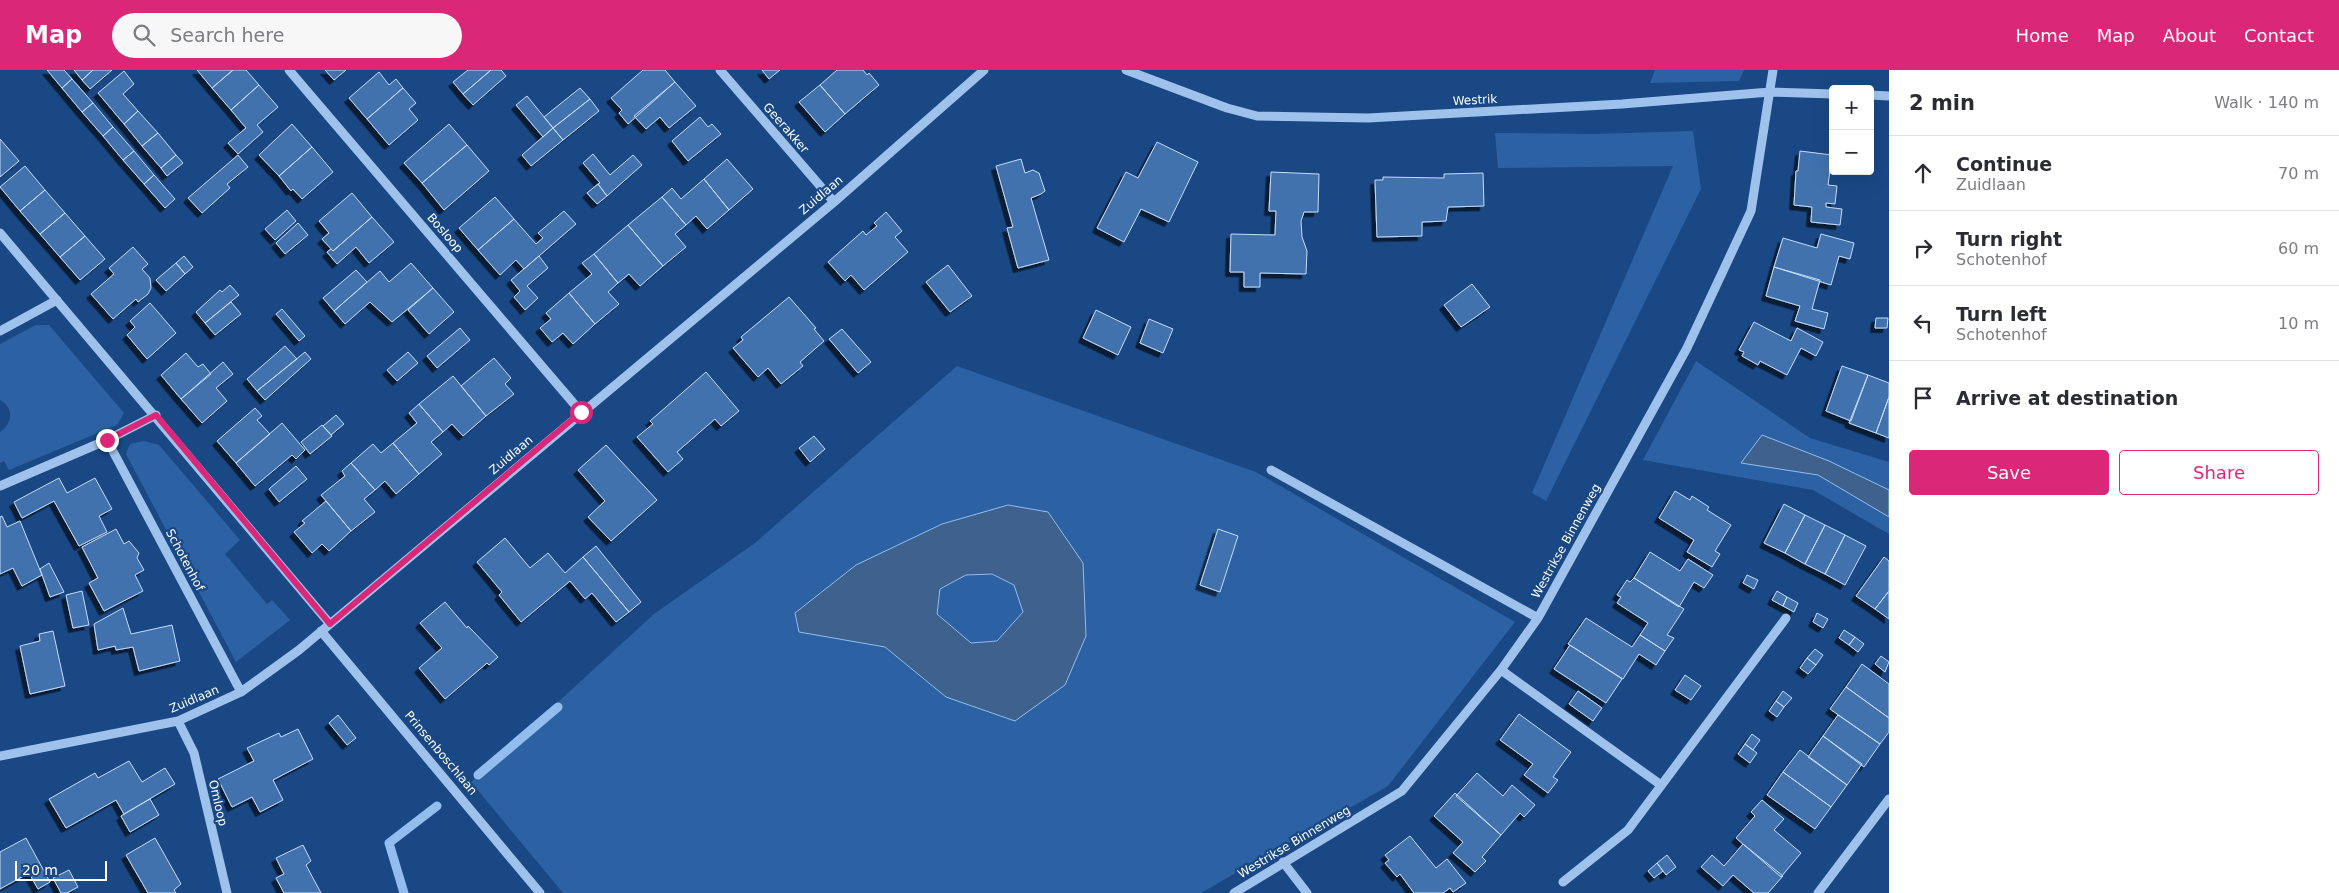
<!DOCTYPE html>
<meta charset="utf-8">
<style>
body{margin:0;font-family:"DejaVu Sans",sans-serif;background:#f7f7f7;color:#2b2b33}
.controls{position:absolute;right:15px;top:15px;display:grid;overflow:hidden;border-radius:5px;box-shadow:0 5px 20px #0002}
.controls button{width:45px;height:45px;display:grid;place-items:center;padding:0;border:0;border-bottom:1px solid #e1e1e2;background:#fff;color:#2b2b33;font:25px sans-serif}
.scale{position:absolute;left:15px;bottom:12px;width:92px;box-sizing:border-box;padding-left:5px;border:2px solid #fff;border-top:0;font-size:14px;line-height:18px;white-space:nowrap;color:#fff;-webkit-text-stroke:4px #194885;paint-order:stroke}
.stop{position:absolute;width:15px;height:15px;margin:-11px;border:4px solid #db2777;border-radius:50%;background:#fff}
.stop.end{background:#db2777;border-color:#fff;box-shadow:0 1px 5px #0008}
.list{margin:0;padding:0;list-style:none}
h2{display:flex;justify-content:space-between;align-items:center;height:65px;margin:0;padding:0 20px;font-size:21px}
h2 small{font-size:16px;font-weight:400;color:#7c7c81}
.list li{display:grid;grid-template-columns:32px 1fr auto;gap:15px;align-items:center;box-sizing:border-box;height:75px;padding:0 20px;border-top:1px solid #e1e1e2}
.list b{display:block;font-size:19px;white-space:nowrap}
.list p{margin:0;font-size:16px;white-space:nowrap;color:#7c7c81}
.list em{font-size:16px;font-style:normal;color:#7c7c81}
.actions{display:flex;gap:10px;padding:15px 20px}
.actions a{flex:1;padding:11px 0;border:1px solid #db2777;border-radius:5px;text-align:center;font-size:18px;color:#db2777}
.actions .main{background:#db2777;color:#fff}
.icon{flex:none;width:28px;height:28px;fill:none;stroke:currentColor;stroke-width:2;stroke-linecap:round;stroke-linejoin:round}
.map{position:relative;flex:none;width:1889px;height:823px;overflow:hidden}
header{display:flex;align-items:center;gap:30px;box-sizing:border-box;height:70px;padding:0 25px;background:#db2777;color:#fff}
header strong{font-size:24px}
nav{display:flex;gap:28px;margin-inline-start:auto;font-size:18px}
.search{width:350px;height:45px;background:#f7f7f7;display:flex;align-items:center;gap:12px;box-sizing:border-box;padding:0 18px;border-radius:28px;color:#7c7c81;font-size:19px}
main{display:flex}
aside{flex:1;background:#fff}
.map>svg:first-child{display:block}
.green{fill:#2c62a3;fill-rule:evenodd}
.water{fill:#3e618e;stroke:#92bdee;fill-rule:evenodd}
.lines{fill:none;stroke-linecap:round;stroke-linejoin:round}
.stream{stroke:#92bdee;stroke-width:9}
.building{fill:#4272ae;stroke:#c4dcf9;filter:url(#shadow)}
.minor{stroke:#9fc2ec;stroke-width:9}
.route{stroke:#db2777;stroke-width:6}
.labels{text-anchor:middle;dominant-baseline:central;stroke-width:4.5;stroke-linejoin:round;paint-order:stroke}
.street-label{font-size:12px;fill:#fff;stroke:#194885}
</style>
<header>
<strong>Map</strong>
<div class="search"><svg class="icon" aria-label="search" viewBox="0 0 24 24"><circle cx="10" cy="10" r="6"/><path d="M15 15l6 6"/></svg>Search here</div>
<nav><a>Home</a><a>Map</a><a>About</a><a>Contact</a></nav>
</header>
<main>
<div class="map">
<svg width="1889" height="823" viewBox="0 0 1889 823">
<defs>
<filter id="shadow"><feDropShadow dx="-4.5" dy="4.5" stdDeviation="0" flood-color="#0009"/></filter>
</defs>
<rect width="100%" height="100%" fill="#194885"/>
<path class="green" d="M1655,0H1744L1739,11L1650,13Z
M1693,61L1701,119L1546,431L1532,423L1673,96L1498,98L1495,63L1593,64Z
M36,255H49L124,343L117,355L9,400L4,391L0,393V362C13,354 14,337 0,330V274Z
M1696,291L1810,368L1889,392V464L1813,420L1643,390Z
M957,296L1256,402L1515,552L1388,716L1201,823H563L471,712L654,544L755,473ZM1083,493L946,627L885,577L795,543L856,495Z
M144,371L159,375L240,470L225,484L267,534L272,530L290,550L236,592L126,384L130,374Z
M992,504L1014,515L1023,542L997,571L971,573L937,544L940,519L966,505Z"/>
<path class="water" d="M1762,365L1829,391L1889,420V447L1818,405L1741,393Z
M1008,435L1048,442L1083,493L1086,566L1065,615L1015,651L946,627L885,577L799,562L795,543L856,495L942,454ZM992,504L1014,515L1023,542L997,571L971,573L937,544L940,519L966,505Z"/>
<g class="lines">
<path class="stream" d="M478,705L558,637
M404,823L389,773L437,736"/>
</g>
<path class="building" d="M47,0H64L72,9L62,18Z
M74,0H93L82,10Z
M93,0H112L90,19L82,10Z
M197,0H233L212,18Z
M233,0H246L259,15L231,40L212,18Z
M325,0H346L334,10Z
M468,0H491L463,24L453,12Z
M491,0H501L506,6L473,35L463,24Z
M643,0H665L675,12L628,54L619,43L622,40L611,28Z
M762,0H780L769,9Z
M837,0H863L867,5L869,3L879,15L845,44L820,15Z
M124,1L134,14L123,24L138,41L124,54L98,23Z
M379,2L389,15L396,9L403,18L367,49L349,28Z
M72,9L93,33L82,42L62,18Z
M675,12L696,36L669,58L660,47L646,59L634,46Z
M259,15L278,37L257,55L263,62L238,84L228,73L246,58L231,40Z
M820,15L845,44L825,62L799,32Z
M403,18L416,33L409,39L418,50L389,75L367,49Z
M580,18L590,29L553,58L544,47Z
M527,26L553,58L543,67L516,35Z
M590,29L599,41L563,70L553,58Z
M93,33L113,57L103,66L82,42Z
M138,41L158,63L142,76L124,54Z
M700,47L708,57L712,54L721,64L688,91L672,71Z
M292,54L312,77L279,106L259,85Z
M449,54L467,75L422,113L404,93Z
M113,57L134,81L123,90L103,66Z
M553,58L563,70L531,96L522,85Z
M158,63L176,85L161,98L142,76Z
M0,69L19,91L0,107Z
M1157,72L1198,92L1169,152L1141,139L1124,172L1097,158L1126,102L1138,108Z
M467,75L489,101L444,140L422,113Z
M312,77L333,102L302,129L293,119L291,121L279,106Z
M134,81L154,105L144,114L123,90Z
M1800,81L1832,85L1828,115L1837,116L1835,134L1826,133V137L1842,139L1840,155L1811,152L1812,137L1794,135L1796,101H1798Z
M593,84L610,105L633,85L642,95L607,126L598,114L600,113L583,93Z
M176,85L183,93L167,106L161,98Z
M238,85L248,97L227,114L230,118L202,143L188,128Z
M727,89L753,119L729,140L704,109Z
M1021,89L1025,103L1033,100L1039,103L1045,121L1041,124L1031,128L1049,190L1018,198L1007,158L1013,157L996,96Z
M25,96L45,120L20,141L0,117Z
M1271,102L1319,104L1318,142H1304L1301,151L1302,167L1307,181L1306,204L1260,203V217H1244V202H1230L1231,164L1275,165L1276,141H1269Z
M1483,103L1484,136L1448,137L1446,151L1422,152V166L1377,167L1375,110H1383V107L1444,108V104Z
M154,105L175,129L165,138L144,114Z
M704,109L729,140L707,159L696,146L686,155L662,127L672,118L681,129Z
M598,114L607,126L597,134L587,123Z
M45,120L65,143L40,164L20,141Z
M352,123L372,147L333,181L322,169L329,163L319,151Z
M495,127L514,149L478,180L459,158Z
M662,127L686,155L675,164L686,177L663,196L628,155Z
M287,140L296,151L275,170L265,159Z
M564,141L576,154L524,199L516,190L500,205L478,180L514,149L536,174L543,168L538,163Z
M886,142L902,161L895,167L908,182L864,220L851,205L845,211L828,192L863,161L866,165L877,156L874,153Z
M65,143L85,166L60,187L40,164Z
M372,147L394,172L369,193L356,177L337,194L327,182L331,179L333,181Z
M298,153L308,165L285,184L276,173Z
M628,155L663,196L640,216L629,204L618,213L594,184Z
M1821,164L1854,173L1850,189L1839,186L1831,215L1774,197L1783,168L1817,178Z
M85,166L105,189L80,210L60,187Z
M133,177L148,194L142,199L150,208L151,218L148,224L138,232L136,229L113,249L91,224L114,204L109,198Z
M594,184L618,213L608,222L619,234L595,254L569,223L592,204L582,193Z
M184,186L193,197L185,204L176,193Z
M539,186L548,198L527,216L538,228L525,240L514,227L520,221L511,210Z
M176,193L185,204L166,221L156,210Z
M411,193L433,218L392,252L370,232L345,254L334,241L380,201L389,212Z
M948,195L972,226L950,242L926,212Z
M1774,197L1820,210L1812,239L1828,243L1824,259L1795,251L1800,236L1766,226Z
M356,200L367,212L334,241L323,228Z
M1472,214L1490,237L1461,257L1444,235Z
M230,215L239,225L205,253L196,242L220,220L222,222Z
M433,218L454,242L429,264L408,240Z
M569,223L595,254L573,274L563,263L552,272L540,258L551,249L546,243Z
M789,227L816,258L814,259L824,271L800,292L803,296L781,314L768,298L758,307L733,278L743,270L741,267Z
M231,232L241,244L215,265L205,253Z
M150,233L176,263L147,289L127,265L135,257L130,251Z
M282,239L305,266L299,271L276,244Z
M1096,240L1131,257L1118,285L1083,268Z
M1876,248H1888L1887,258H1875Z
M1149,249L1173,259L1163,283L1140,273Z
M1754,252L1791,271L1797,258L1823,272L1816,286L1801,278L1787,305L1760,291L1758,295L1742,286L1744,282L1739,280Z
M460,258L470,270L437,298L427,286Z
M842,259L871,292L858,303L829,269Z
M285,276L297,289L257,321L247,309Z
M305,282L311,289L265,330L257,321Z
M408,282L418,293L397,311L387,300Z
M186,283L198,297L203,294L211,304L181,329L161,305Z
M494,288L511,308L505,314L514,324L486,346L461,316Z
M223,292L233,304L216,318L227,331L202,353L181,329Z
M1842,296L1868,305L1851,351L1826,341Z
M706,302L739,341L721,356L715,349L677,382L683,389L668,402L637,367L653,354L650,351Z
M1868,305L1889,313V327L1876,363L1849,353Z
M453,306L486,346L463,366L452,354L443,362L419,334Z
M1889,327V368L1876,363Z
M419,334L443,362L431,372L442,384L419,404L393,373L417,353L409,343Z
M255,338L262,346L257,350L270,364L236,393L217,371Z
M336,345L344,354L331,365L323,356Z
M282,353L305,380L296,389L292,385L255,416L236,393Z
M322,355L332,366L310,384L301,372Z
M814,366L825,379L810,392L799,378Z
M393,373L419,404L396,424L385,411L375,420L351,393L373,374L381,383Z
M606,375L657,430L611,471L588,447L605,431L578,400Z
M351,393L375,420L364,429L375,442L351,461L321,425L345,406L342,401Z
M296,396L307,409L279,432L269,419Z
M59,408L67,423L95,408L112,439L99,446L107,462L79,476L54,431L22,448L14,432Z
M1675,421L1690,430L1692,426L1709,437L1707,440L1731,455L1715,481L1720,484L1712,497L1687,482L1694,470L1659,448Z
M326,431L351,461L329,481L322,474L312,483L294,462L305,453L302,451Z
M1784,434L1805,445L1785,483L1764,473Z
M1805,445L1825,455L1805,494L1785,483Z
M2,446L7,457L20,451L42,505L22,516L13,498L0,504V447Z
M1825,455L1845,465L1825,504L1805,494Z
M116,459L124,474L129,471L139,483L137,488L144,500L135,505L143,521L104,541L89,513L98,508L82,477Z
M1218,459L1238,466L1220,522L1200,515Z
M1845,465L1866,476L1845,515L1825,504Z
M505,468L530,498L548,483L565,503L583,487L629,542L616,552L592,523L585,529L570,511L521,552L499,525L502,522L477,492Z
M596,476L641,532L629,542L583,487Z
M1650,482L1680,501L1688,489L1713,505L1704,518L1694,512L1679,537L1634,508Z
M1884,487L1889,491V521L1875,539L1856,526Z
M49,493L64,522L50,527L40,499Z
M1747,505L1758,510L1754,519L1743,513Z
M1634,508L1684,539L1667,565L1674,568L1665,581L1640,565L1648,553L1617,533L1621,527L1617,525L1627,510L1630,512Z
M82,521L89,555L73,558L66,525Z
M1777,521L1787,527L1783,536L1772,530Z
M1889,521V549L1875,539Z
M1787,527L1798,533L1794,542L1783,536Z
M445,532L467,558L468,556L498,587L489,595L487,593L445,629L419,598L442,578L420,553Z
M123,538L131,564L172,555L180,591L139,601L133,577L116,580L115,576L98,580L94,554Z
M1817,543L1828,549L1823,558L1813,552Z
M1586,548L1632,577L1640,565L1665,581L1656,595L1639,584L1623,609L1568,574Z
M1844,560L1855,567L1849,575L1839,568Z
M53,561L65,616L30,624L20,576L40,571L39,564Z
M1855,567L1864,574L1858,582L1849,575Z
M1570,575L1622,609L1606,633L1554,599Z
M1815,579L1823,585L1816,595L1807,588Z
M1881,586L1889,592L1885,602L1875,594Z
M1807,588L1816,595L1808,604L1800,598Z
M1862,594L1889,614V648L1846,617Z
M1685,605L1701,616L1691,630L1675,620Z
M1846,617L1889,648V662L1880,674L1830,639Z
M1578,621L1602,638L1593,651L1569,634Z
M1783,621L1792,628L1784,637L1776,631Z
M1776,631L1784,637L1777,647L1769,641Z
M1519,644L1571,682L1553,707L1558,710L1548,723L1524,705L1533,694L1500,670Z
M338,645L356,668L347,675L329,653Z
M1838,645L1880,674L1864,697L1823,666Z
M298,659L313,689L273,710L283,730L260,742L252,727L232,737L218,709L254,691L247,678L279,663L281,667Z
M1752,664L1760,670L1753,680L1745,674Z
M1823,666L1862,694L1847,715L1808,687Z
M1745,674L1757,683L1750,693L1738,684Z
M1800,680L1847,715L1831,737L1783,702Z
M129,691L142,712L165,698L175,714L124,744L116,730L66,758L49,729L95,703L98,708Z
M1783,702L1831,737L1815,759L1767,725Z
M1477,703L1503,726L1512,715L1535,735L1524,747L1520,743L1501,765L1456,726Z
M1455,723L1501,765L1482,787L1486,791L1475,802L1453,783L1463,772L1434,746Z
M150,729L159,745L130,762L121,746Z
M1762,730L1784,749L1774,760L1801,783L1781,807L1736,768L1755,746L1751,742Z
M1410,766L1436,798L1447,789L1466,813L1453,822L1450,818L1443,823H1414L1400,804L1397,807L1385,793L1389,790L1385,785Z
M26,768L50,812L38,819L29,803L0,819V782Z
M155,768L181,814L174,820L176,823H148L126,785Z
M1743,774L1783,806L1768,823H1754L1733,805L1723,816L1701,797L1712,785L1724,796Z
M303,775L311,791L306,795L321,823H284L276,808L284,804L276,788Z
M1667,785L1676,797L1666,805L1657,793Z
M1657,793L1663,801L1654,808L1648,801Z
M69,800L78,817L67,823H61L53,808Z"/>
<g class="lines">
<path class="minor" d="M289,0L581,342
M720,0L834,132
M1126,0L1227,38L1257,46L1368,48L1622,34L1770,22L1833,24
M1870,25L1889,26
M0,163L330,554
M0,261L57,230
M107,370L241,622
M1271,400L1538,548
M0,416L107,370L156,345
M321,561L540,823
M1501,600L1661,715
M178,651L194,683L227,823
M0,686L178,651L241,622L299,580L330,554L834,132L984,0
M1283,792L1307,823
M1563,812L1628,760L1786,548
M1234,823L1402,721L1501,600L1538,548L1687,278L1751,141L1773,0
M1818,823L1889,729"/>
</g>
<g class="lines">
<path class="route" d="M107,370L156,345L330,554L581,342"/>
</g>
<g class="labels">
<g class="street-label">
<text transform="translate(1475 30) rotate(-3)">Westrik</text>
<text transform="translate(786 58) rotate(49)">Geerakker</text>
<text transform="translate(821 125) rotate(-40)">Zuidlaan</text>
<text transform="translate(445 163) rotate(49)">Bosloop</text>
<text transform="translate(511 385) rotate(-40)">Zuidlaan</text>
<text transform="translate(1566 471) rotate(-61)">Westrikse Binnenweg</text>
<text transform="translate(185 490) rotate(62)">Schotenhof</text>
<text transform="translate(194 629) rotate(-23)">Zuidlaan</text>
<text transform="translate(441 683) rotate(50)">Prinsenboschlaan</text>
<text transform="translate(218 733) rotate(77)">Omloop</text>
<text transform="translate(1294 772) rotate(-31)">Westrikse Binnenweg</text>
</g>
</g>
</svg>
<div class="controls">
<button>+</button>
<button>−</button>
</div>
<div class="scale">20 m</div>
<div class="stop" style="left:581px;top:342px"></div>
<div class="stop end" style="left:107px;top:370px"></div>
</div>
<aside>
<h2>2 min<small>Walk · 140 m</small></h2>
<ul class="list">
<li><svg class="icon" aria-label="ahead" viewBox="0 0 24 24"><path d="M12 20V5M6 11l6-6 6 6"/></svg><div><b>Continue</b><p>Zuidlaan</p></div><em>70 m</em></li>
<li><svg class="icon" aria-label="right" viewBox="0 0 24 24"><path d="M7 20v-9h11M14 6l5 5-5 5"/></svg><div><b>Turn right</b><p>Schotenhof</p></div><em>60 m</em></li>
<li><svg class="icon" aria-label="left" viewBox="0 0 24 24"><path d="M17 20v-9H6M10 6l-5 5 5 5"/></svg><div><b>Turn left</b><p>Schotenhof</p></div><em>10 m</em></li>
<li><svg class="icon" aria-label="arrive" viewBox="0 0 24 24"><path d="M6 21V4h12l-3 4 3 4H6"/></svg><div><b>Arrive at destination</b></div></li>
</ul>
<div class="actions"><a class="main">Save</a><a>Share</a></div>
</aside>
</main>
